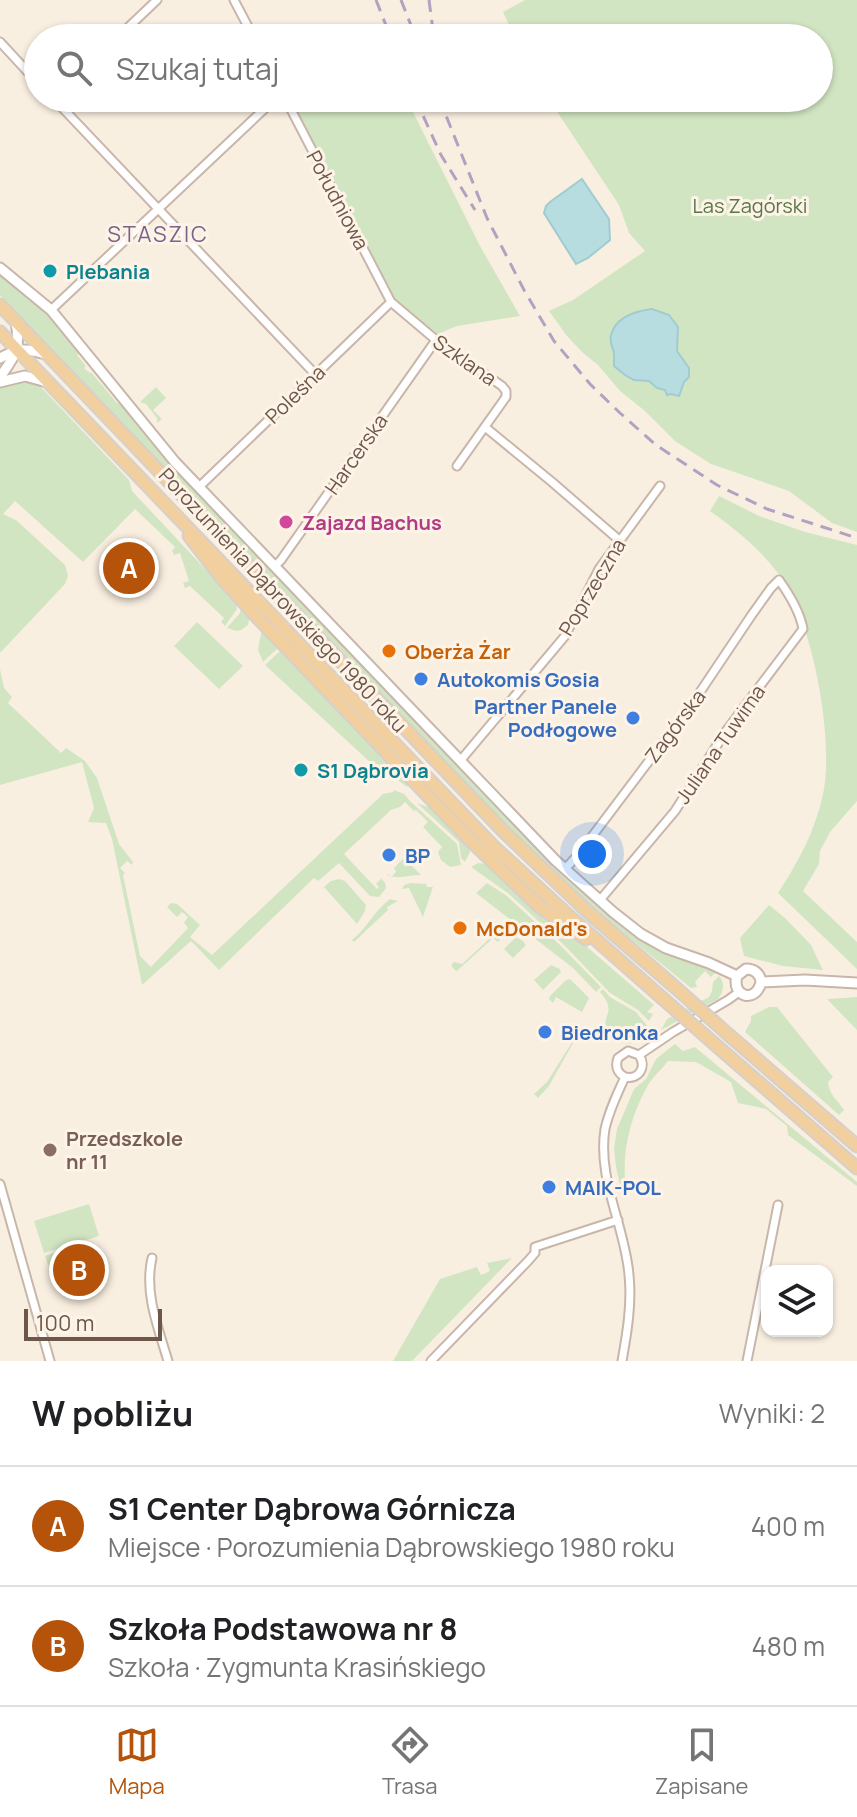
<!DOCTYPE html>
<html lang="pl">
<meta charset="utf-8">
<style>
body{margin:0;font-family:Manrope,sans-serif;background:#f6f6f6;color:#202124}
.controls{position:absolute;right:24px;bottom:24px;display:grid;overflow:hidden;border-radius:16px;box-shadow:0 2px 6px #0004}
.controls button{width:72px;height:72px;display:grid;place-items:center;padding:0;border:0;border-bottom:2px solid #e0e0e0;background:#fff;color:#202124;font:40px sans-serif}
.scale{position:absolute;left:24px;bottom:20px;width:138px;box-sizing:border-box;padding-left:8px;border:4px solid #6e564b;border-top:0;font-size:22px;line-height:28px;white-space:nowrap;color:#6e564b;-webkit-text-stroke:6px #fdf3e7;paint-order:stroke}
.you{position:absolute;left:592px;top:854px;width:28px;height:28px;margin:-20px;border:6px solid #fff;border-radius:50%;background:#1a73e8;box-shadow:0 0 0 12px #1a73e833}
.badge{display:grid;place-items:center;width:52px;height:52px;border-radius:50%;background:#b45309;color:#fff;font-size:26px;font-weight:700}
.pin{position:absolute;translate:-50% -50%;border:4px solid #fff;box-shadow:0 2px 8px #0006}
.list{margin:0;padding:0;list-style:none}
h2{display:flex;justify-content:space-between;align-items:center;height:104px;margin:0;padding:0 32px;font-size:34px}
h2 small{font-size:26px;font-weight:400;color:#757577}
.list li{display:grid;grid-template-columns:52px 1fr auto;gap:24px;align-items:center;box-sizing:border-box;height:120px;padding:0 32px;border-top:2px solid #e0e0e0}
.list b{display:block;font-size:30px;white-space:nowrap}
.list p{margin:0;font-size:26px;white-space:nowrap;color:#757577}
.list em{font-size:26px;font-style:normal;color:#757577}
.icon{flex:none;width:44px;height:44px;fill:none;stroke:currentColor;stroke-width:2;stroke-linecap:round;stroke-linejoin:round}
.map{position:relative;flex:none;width:857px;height:1361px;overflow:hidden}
.search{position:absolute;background:#fff;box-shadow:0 2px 6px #0004;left:24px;right:24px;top:24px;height:88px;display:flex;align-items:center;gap:20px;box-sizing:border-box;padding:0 28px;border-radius:44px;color:#757577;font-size:30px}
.sheet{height:344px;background:#fff}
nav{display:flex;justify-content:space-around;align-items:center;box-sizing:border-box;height:112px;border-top:2px solid #e0e0e0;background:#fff;font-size:22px;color:#757577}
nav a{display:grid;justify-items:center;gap:4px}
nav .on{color:#b45309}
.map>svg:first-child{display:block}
.green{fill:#d2e5c2;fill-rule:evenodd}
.water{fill:#b8dde0;stroke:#a0ccd1;stroke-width:2}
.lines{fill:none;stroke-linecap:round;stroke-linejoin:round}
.minor-casing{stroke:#c8b6aa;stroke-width:11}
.tertiary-casing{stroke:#c8b6aa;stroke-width:13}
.primary-casing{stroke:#d6d0cd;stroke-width:15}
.minor{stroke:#fff;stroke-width:7}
.tertiary{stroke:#fff;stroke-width:9}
.primary{stroke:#f2cf9f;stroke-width:11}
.rail{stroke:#b1a2c1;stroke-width:3;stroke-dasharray:12 8;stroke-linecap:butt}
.primary-bridge-casing{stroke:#d6d0cd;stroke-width:15;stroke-linecap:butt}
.primary-bridge{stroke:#f2cf9f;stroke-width:11}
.culture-dot{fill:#0f9aa8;stroke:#fdf3e7;stroke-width:3}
.hotel-dot{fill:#d1479c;stroke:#fdf3e7;stroke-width:3}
.food-dot{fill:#e8710a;stroke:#fdf3e7;stroke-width:3}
.shop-dot{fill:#3f7fe0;stroke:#fdf3e7;stroke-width:3}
.education-dot{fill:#8d6e63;stroke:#fdf3e7;stroke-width:3}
.labels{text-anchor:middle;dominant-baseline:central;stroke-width:6;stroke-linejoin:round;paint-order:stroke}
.street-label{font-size:20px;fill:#6e564b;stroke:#fdf3e7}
.park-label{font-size:20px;fill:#587947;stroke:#fdf3e7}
.culture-label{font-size:20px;font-weight:bold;fill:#0d838f;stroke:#fdf3e7;text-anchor:start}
.hotel-label{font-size:20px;font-weight:bold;fill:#b23c85;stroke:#fdf3e7;text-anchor:start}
.food-label{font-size:20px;font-weight:bold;fill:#c56008;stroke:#fdf3e7;text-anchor:start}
.shop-label{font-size:20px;font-weight:bold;fill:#366cbe;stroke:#fdf3e7;text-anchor:start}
.education-label{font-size:20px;font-weight:bold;fill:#785e54;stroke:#fdf3e7;text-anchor:start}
.neighbourhood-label{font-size:22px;letter-spacing:2px;fill:#7a638b;stroke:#fdf3e7}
</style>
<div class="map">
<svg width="857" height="1361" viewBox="0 0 857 1361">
<rect width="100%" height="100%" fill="#f9efe1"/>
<path class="green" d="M525,0H857V532L832,523L789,491L711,464L675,441L645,411L620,391L598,365L582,352L567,336L549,311L573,300L645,251L629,233L619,205L548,98H819V38H515L503,12ZM678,327V347L676,351L684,382L679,396L671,394L668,395L665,390L657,388L649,381L634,380L625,375L614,366L615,357L610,341L611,334Z
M375,103L409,104L480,246L520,316L457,326L438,334L395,300L293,110Z
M0,275L36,303L54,321L80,353L77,355L86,366L84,368L90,373L91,372L117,403L120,402L180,474L564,874L602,909L636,936L664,952L693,962L715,973L711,977L705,971L695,982L697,987L691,988C659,962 628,936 596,911C561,884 529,849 498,818L0,295Z
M16,379L31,381L41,387L129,480L132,491L236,602L237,609L225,626L221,622L224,618L190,586L185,588L183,583L189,581L180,553L174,555L172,551L175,547L135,509L83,562L15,501L3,514L16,520L65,565L68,576L65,584L0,653V387Z
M156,387L166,398L153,410L162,419L157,423V418L146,404L140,402Z
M719,496L759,516L805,532L857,545V801L830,832L820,851L819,864L803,891L857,942V969L778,893C799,861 815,831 823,794C835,739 812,616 777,572C758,547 735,529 710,511Z
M241,605L250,615L248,625L241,630L236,631L227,628L240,613Z
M197,622L243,666L219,689L174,646Z
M262,628L280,646L263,662L258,650Z
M282,651L409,784L407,787L395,778L389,771L380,770L372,764L265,665L279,652Z
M0,669L4,688L12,697L8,703L61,753L66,748L85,761L97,778L119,844L133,862L132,865L127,861L120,868L125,873L123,875L140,956L151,967L188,928L184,923L188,917L182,912L177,917L167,907L171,903L177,904L200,925L190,937L212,955L383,794L393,792L394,790L404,794L410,801L457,844L461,865L450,867L441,860L438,852L442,847L423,827L428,822L416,810L414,811L405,802L400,807L391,810L344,854L377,889L379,887L376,884L381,879L380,877L385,883L386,888L379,897L370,896L339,863L318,881L314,878L219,970L191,941L142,985L112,839L106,823L88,822L94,808L82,762L0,785Z
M417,803L436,810L469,845L470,852L465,862L461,858L459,842Z
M404,858L421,875C409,875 398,880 387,875L388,874L391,877L396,872L394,868Z
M478,863L487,864L546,917L586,946L654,1005L647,1012L653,1014L649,1021L638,1010L610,993L563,944L509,894L471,867Z
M339,879L345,881L366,905L365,911L357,924L324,887L331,881Z
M411,883L426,884L427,887H433L423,917L409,888L402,889L404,885Z
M487,883L507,896L561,946L601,987L596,992L573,968L476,893Z
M390,899L398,901L387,907L388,910L354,942L352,940C367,928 374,911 390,899Z
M769,905L786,919L811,945L823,970L783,966L744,956L740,938Z
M498,922L507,929L508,933L504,936L499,932L496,935L500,940L498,942L493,938L458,970L456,971L452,967V964L454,962L462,964L500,929V925L494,923Z
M516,937L523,941L526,945L513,958L504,949Z
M551,965L560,969L561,972L543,990L534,980Z
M719,976C726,984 723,992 718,999L661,1030L667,1019L709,997L712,991L713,982Z
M570,979L589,998L582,1012L556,997L553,1003L549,999L550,996L566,980Z
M603,989L610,997L636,1012L652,1032C640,1040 630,1049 616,1039C613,1037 609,1033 607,1029C601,1014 618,1013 600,992Z
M857,997V1030L827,999Z
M769,1007H777L833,1077L828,1082C829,1095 838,1100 844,1110L839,1115L745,1032L751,1021V1016Z
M576,1036H577L549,1086L538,1098L534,1094L547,1082Z
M675,1044L683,1051L695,1047L857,1182V1186L788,1135L787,1126L766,1109L738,1103L731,1082L696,1062L668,1061C662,1069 653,1077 648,1085C629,1119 620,1157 627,1196L621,1189L616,1167L614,1148L617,1129L634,1089L646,1079L656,1059Z
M89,1204L99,1236L44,1253L34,1221Z
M69,1247L75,1264L51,1272L45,1256Z
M512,1258L412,1361H393L440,1279L477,1267L481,1275L490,1271L487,1263Z"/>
<path class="water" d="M582,179L609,219L610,240L588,258L576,264L544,213L546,206L550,202Z
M652,309L669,315L678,327L677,351L689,368V377L684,382L679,396L671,394L667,395L665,390L657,388L649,381L634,380L625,375L614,366C614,362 614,358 614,354C613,347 609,342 611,335C616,316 636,311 652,309Z"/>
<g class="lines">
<g class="minor-casing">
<path id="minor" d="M234,0L254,38
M117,38L157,0
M0,42L38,83
M53,98L315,374
M285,98L391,302L436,340L502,386L506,391V397L457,466
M51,310L276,98
M485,427L552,482L619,540
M199,487L391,302
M275,566L281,560L436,340
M460,761L565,636L599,569L660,486
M565,869L578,855L692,704L751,616L771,588L779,580C789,594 800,612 803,629L726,731L675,811L600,900
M639,1055L673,1032L728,1000L739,992
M625,1077C617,1073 615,1066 618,1058L628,1051L639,1055
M625,1077C639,1080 647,1067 639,1055
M0,1184L50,1361
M152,1258C144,1293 158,1327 168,1361
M431,1361L528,1261L535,1253V1247L618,1220
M622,1361C627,1333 632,1304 629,1275C625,1226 597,1179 605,1129C609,1111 617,1094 625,1077
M747,1361L778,1205"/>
</g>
<g class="tertiary-casing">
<path id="tertiary" d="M0,268L51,310L175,462L555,860L613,912L641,934L666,948L709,963L737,976
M0,358C19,348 25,348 46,354
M0,377C15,356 21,349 16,322
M0,382L25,376L47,382
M737,976C731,997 756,1004 761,982
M737,976L746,969C754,969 760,973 761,982
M761,982L805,980L857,983"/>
</g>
<g class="primary-casing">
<path id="primary" d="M0,305L504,832L588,912L676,988
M0,332L493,846L569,916L661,997
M189,536L220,576L256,616L472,842L540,907L586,939
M730,1036L857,1146
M718,1047L857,1168"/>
</g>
<use href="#minor" class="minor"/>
<use href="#tertiary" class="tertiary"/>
<use href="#primary" class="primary"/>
<path class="rail" d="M376,0L391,38
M401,0L416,38
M429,0L434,38
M415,98L441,155L475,210
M439,98L487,218L524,290L554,341L590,384L620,413L656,445L717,485L767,509L857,538"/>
<g class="primary-bridge-casing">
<path id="primary-bridge" d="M676,988L730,1036
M661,997L718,1047"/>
</g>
<use href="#primary-bridge" class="primary-bridge"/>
</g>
<g class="culture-dot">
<circle cx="50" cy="271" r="8"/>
<circle cx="301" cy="770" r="8"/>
</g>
<circle class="hotel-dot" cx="286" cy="522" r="8"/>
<g class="food-dot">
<circle cx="389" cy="651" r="8"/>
<circle cx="460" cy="928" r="8"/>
</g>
<g class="shop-dot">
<circle cx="421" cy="679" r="8"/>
<circle cx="633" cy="718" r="8"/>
<circle cx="389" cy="855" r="8"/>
<circle cx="545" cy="1032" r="8"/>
<circle cx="549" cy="1187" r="8"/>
</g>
<circle class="education-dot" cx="50" cy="1150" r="8"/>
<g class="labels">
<g class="street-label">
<text transform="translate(338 200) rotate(62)">Południowa</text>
<text transform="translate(465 360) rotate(35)">Szklana</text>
<text transform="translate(295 394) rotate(-44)">Poleśna</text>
<text transform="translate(356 454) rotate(-55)">Harcerska</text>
<text transform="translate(592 587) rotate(-59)">Poprzeczna</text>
<text transform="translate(283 600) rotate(47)">Porozumienia Dąbrowskiego 1980 roku</text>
<text transform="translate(675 726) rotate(-53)">Zagórska</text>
<text transform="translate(720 744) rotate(-55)">Juliana Tuwima</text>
</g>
<g class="park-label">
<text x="750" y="205">Las Zagórski</text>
</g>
<g class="culture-label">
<text x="66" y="271">Plebania</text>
<text x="317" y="770">S1 Dąbrovia</text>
</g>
<g class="hotel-label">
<text x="302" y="522">Zajazd Bachus</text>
</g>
<g class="food-label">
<text x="405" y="651">Oberża Żar</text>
<text x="476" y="928">McDonald's</text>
</g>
<g class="shop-label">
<text x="437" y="679">Autokomis Gosia</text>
<text x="617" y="706" text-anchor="end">Partner Panele<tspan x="617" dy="23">Podłogowe</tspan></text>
<text x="405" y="855">BP</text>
<text x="561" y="1032">Biedronka</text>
<text x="565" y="1187">MAIK-POL</text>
</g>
<g class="education-label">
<text x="66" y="1138">Przedszkole<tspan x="66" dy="23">nr 11</tspan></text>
</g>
<g class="neighbourhood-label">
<text x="158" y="234">STASZIC</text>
</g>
</g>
</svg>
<div class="controls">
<button><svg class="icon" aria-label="layers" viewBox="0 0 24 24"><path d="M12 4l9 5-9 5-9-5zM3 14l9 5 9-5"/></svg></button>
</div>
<div class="scale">100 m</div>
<div class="you"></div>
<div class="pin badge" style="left:129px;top:568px">A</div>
<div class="pin badge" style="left:79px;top:1270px">B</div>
<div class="search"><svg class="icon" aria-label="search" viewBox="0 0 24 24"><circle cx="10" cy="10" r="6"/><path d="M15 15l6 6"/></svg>Szukaj tutaj</div>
</div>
<section class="sheet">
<h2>W pobliżu<small>Wyniki: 2</small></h2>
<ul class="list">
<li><span class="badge">A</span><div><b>S1 Center Dąbrowa Górnicza</b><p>Miejsce · Porozumienia Dąbrowskiego 1980 roku</p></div><em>400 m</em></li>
<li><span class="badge">B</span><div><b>Szkoła Podstawowa nr 8</b><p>Szkoła · Zygmunta Krasińskiego</p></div><em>480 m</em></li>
</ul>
</section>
<nav>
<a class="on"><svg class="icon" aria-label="map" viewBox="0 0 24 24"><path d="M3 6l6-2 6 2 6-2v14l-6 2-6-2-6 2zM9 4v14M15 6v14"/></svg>Mapa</a>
<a><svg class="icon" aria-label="directions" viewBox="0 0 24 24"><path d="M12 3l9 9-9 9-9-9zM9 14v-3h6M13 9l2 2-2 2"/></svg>Trasa</a>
<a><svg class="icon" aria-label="saved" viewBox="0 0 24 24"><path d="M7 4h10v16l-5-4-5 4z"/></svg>Zapisane</a>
</nav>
